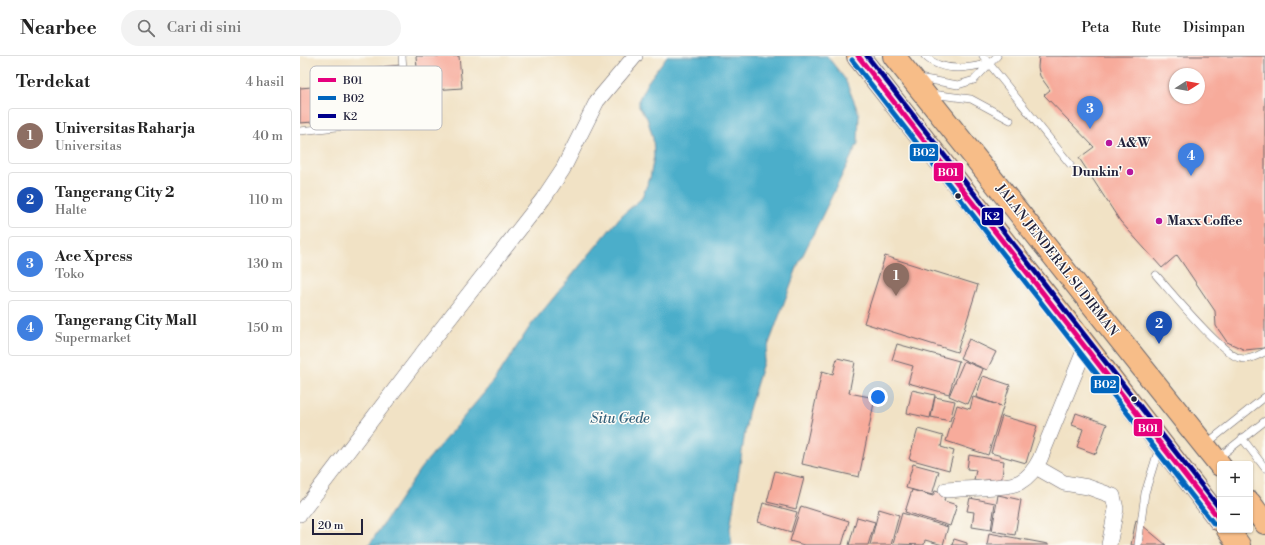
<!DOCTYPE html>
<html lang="id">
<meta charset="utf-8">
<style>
body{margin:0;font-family:"Libre Bodoni",serif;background:#f2f2f2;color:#222}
.controls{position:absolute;right:12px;bottom:12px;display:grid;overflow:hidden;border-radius:4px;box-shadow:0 1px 3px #0004}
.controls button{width:36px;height:36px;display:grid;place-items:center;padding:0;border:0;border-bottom:1px solid #e0e0e0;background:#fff;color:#222;font:20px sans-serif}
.compass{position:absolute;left:869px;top:12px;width:36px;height:36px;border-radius:50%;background:#fff;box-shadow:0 1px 3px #0004;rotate:79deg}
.scale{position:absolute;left:12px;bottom:10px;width:51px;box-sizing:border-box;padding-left:4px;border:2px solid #22223b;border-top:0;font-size:11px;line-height:14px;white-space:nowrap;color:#22223b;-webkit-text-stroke:3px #fdfcf7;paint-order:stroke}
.you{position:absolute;left:578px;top:341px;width:14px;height:14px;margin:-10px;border:3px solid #fff;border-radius:50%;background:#1a73e8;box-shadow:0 0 0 6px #1a73e833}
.badge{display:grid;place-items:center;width:26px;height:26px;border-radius:50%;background:#b5179e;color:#fff;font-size:13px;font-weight:700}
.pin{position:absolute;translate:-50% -33px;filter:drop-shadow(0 1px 2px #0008)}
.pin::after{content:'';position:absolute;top:21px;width:14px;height:12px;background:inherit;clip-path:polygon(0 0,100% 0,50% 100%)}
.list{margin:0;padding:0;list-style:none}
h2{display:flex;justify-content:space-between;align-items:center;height:52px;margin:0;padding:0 16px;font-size:17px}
h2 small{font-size:13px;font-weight:400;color:#767676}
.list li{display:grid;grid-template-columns:26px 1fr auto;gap:12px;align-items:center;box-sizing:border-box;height:56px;margin:0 8px 8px;padding:0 8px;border:1px solid #e0e0e0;border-radius:4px}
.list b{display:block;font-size:15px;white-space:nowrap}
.list p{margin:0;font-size:13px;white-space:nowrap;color:#767676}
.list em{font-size:13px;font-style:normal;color:#767676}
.icon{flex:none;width:22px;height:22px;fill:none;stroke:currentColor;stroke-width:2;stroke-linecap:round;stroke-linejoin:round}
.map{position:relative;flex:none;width:965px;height:489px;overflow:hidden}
header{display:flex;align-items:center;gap:24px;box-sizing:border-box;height:56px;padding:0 20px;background:#fff;border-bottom:1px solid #e0e0e0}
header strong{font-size:19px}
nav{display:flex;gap:22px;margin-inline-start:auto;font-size:14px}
.search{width:280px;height:36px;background:#f2f2f2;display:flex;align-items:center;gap:10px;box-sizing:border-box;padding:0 14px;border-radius:22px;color:#767676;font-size:15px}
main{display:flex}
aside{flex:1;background:#fff}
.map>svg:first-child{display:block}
.water{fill:#4baeca;stroke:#366882}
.building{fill:#f7ab9b;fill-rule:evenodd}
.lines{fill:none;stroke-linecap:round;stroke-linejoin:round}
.service-casing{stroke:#6a656b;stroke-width:8}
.minor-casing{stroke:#6a656b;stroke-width:16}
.primary-casing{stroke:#6a656b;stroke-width:24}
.service{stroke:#fff;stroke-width:7}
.minor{stroke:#fff;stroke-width:15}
.primary{stroke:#f7bd88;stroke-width:22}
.bus-1-casing{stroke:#fdfcf7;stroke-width:8}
.bus-2-casing{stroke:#fdfcf7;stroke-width:8}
.bus-3-casing{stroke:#fdfcf7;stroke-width:8}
.bus-1{stroke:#e5007d;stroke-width:5}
.bus-2{stroke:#0065bd;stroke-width:5}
.bus-3{stroke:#00008b;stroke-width:5}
.poi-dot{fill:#b5179e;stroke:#fdfcf7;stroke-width:1.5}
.bus-dot{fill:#22223b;stroke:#fdfcf7;stroke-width:1.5}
.labels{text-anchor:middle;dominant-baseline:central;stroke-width:3;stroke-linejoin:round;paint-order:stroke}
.poi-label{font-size:13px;font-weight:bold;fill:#22223b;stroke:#fdfcf7;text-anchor:start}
.street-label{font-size:13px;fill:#22223b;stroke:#fdfcf7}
.water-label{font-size:14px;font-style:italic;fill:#34617b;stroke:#fdfcf7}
.key{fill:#fdfcf7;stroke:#bbbbbf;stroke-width:1}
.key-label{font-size:11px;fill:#22223b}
.line-badge{stroke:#fdfcf7;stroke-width:1.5}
.badge-label{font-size:11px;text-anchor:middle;font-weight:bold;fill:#fff}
</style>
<header>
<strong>Nearbee</strong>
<div class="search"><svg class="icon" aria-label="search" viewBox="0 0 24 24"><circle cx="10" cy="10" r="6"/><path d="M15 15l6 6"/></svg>Cari di sini</div>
<nav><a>Peta</a><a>Rute</a><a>Disimpan</a></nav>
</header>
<main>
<aside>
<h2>Terdekat<small>4 hasil</small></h2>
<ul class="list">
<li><span class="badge" style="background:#8d6e63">1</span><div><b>Universitas Raharja</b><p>Universitas</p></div><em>40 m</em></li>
<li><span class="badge" style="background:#1a4fb4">2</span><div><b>Tangerang City 2</b><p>Halte</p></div><em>110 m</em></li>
<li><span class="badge" style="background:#3f7fe0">3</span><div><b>Ace Xpress</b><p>Toko</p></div><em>130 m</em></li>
<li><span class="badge" style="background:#3f7fe0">4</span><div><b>Tangerang City Mall</b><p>Supermarket</p></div><em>150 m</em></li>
</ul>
</aside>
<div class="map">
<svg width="965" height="489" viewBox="0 0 965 489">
<rect width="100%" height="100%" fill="#fdfcf7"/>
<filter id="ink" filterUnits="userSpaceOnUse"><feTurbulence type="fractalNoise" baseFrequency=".025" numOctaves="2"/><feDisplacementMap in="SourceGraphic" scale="8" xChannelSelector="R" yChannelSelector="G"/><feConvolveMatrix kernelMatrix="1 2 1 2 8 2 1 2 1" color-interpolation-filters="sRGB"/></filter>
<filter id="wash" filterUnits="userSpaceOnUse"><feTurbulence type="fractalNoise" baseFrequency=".012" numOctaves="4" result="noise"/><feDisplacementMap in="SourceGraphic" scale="16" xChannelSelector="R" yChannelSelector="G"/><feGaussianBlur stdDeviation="0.9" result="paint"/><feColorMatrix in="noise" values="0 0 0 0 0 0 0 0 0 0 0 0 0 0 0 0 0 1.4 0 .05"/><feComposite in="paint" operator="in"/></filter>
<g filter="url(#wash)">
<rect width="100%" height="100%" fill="#f1e2c5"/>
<path class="water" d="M367,0H527L545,23L559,58L558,87L498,209L467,293L448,357L430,473L432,489H69L120,413L194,325L231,269L321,160L341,143L350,122L354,100L353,82L347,62L339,51V43L347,27Z"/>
<g id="blocks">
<path class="building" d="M116,0H159L162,32L119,35Z
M739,0H965V292L945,294L927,286L916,270L915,255L877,199L862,212L820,165L779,102L794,91L744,39L750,34L740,20L738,11ZM875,18H899V42H875Z
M101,9L105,59L0,67V32L71,26L70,12Z
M585,200L678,229L657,296L564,267Z
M669,283L696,296L687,314L660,302Z
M597,288L659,305L649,338L608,327L613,310L592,304Z
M537,302L555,306L549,337L575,342L559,421L502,408L522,315L533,318Z
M664,305L683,313L668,348L649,340Z
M683,320L710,329L688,399L646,385L657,349L670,353L673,341L701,350L676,341Z
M612,334L635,339L630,362L607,357Z
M635,341L655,345L650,365L631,361Z
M776,357L807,368L796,398L777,391L783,373L772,369Z
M702,360L737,370L726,407L691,397Z
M618,373L643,380L641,391L654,395L649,414L609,403Z
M669,399L704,405L701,428L674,424L676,414L667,413Z
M613,408L639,415L632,439L606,432Z
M475,415L504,422L496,453L467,446Z
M612,434L633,440L635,435L646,438L644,445L657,449L650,470L605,456Z
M698,439L721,444L715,479L692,475Z
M670,442L695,447L691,474L672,471L674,456L667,455Z
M463,447L497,456L491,476L458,466Z
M501,450L549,465L542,489H504L490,485Z
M579,453L599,459L591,489H570Z
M602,457L648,471L643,489L625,484L624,489L593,488Z
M557,461L575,466L568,489H549Z
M836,464L866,489H831Z
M689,477L748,488V489H687Z
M654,483L667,487V489H652Z"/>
</g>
</g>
<g filter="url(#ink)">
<use href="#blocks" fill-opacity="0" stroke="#6a656b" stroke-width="1"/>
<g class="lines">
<g class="service-casing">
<path id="service" d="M625,0C642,17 668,13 689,7
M683,0L770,108
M619,22L658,29L674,24L697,0
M631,38L671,43L710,64
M0,75L101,64L106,60V54L102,0
M856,219C871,236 920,296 939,302C949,305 956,300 965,296
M942,382L965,412
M906,388L965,341
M918,402L965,365
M838,489L845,437L859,392"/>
</g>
<g class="minor-casing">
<path id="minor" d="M736,411L764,427L788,431L813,440L816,453L809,489
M646,434C664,432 706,433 720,426C729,421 736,411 740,403L786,290
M0,458L121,299L243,143L263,113L297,45L335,0"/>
</g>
<g class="primary-casing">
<path id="primary" d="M558,0L786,290L920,464
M594,0L920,409
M950,447L965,467
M928,474L939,489"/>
</g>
<use href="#service" class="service"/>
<use href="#minor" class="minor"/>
<use href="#primary" class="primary"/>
<g class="bus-1-casing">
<path id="bus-1" d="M558,0L920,464"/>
</g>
<g class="bus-2-casing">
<path id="bus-2" d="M552,4L914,468"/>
</g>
<g class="bus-3-casing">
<path id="bus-3" d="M567,0L920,453"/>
</g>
<use href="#bus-1" class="bus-1"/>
<use href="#bus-2" class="bus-2"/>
<use href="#bus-3" class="bus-3"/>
</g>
</g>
<g class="poi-dot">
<circle cx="809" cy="87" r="4"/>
<circle cx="830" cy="116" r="4"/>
<circle cx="859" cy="165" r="4"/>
</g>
<g class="bus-dot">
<circle cx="658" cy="140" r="3.5"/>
<circle cx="834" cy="343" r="3.5"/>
</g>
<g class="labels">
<g class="poi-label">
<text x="817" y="87">A&amp;W</text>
<text x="822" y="116" text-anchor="end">Dunkin'</text>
<text x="867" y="165">Maxx Coffee</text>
</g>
<g class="street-label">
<text transform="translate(757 204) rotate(52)">JALAN JENDERAL SUDIRMAN</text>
</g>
<g class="water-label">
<text x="320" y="363">Situ Gede</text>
</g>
</g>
<rect x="10" y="10" width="132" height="64" rx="6" class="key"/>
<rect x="18" y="22" width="18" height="4" fill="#e5007d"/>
<rect x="18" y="40" width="18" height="4" fill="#0065bd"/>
<rect x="18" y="58" width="18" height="4" fill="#00008b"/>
<g class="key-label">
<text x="43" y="28">B01</text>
<text x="43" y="46">B02</text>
<text x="43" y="64">K2</text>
</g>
<g class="line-badge">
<rect x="609" y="87" width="30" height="19" rx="4" fill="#0065bd"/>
<rect x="633" y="106" width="31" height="20" rx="4" fill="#e5007d"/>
<rect x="681" y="151" width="23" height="19" rx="4" fill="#00008b"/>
<rect x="790" y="319" width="30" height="19" rx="4" fill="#0065bd"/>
<rect x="833" y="362" width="30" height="19" rx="4" fill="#e5007d"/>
</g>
<g class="badge-label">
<text x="624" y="100">B02</text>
<text x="648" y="120">B01</text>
<text x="692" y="164">K2</text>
<text x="805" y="332">B02</text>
<text x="848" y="376">B01</text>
</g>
</svg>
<div class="controls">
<button>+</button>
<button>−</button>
</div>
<svg class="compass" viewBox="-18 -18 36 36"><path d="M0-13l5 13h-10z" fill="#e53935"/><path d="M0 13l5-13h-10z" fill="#767676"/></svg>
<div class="scale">20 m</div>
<div class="you"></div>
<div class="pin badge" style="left:596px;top:240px;background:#8d6e63">1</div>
<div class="pin badge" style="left:859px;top:288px;background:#1a4fb4">2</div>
<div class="pin badge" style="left:790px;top:73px;background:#3f7fe0">3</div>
<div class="pin badge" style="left:891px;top:120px;background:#3f7fe0">4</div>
</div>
</main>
